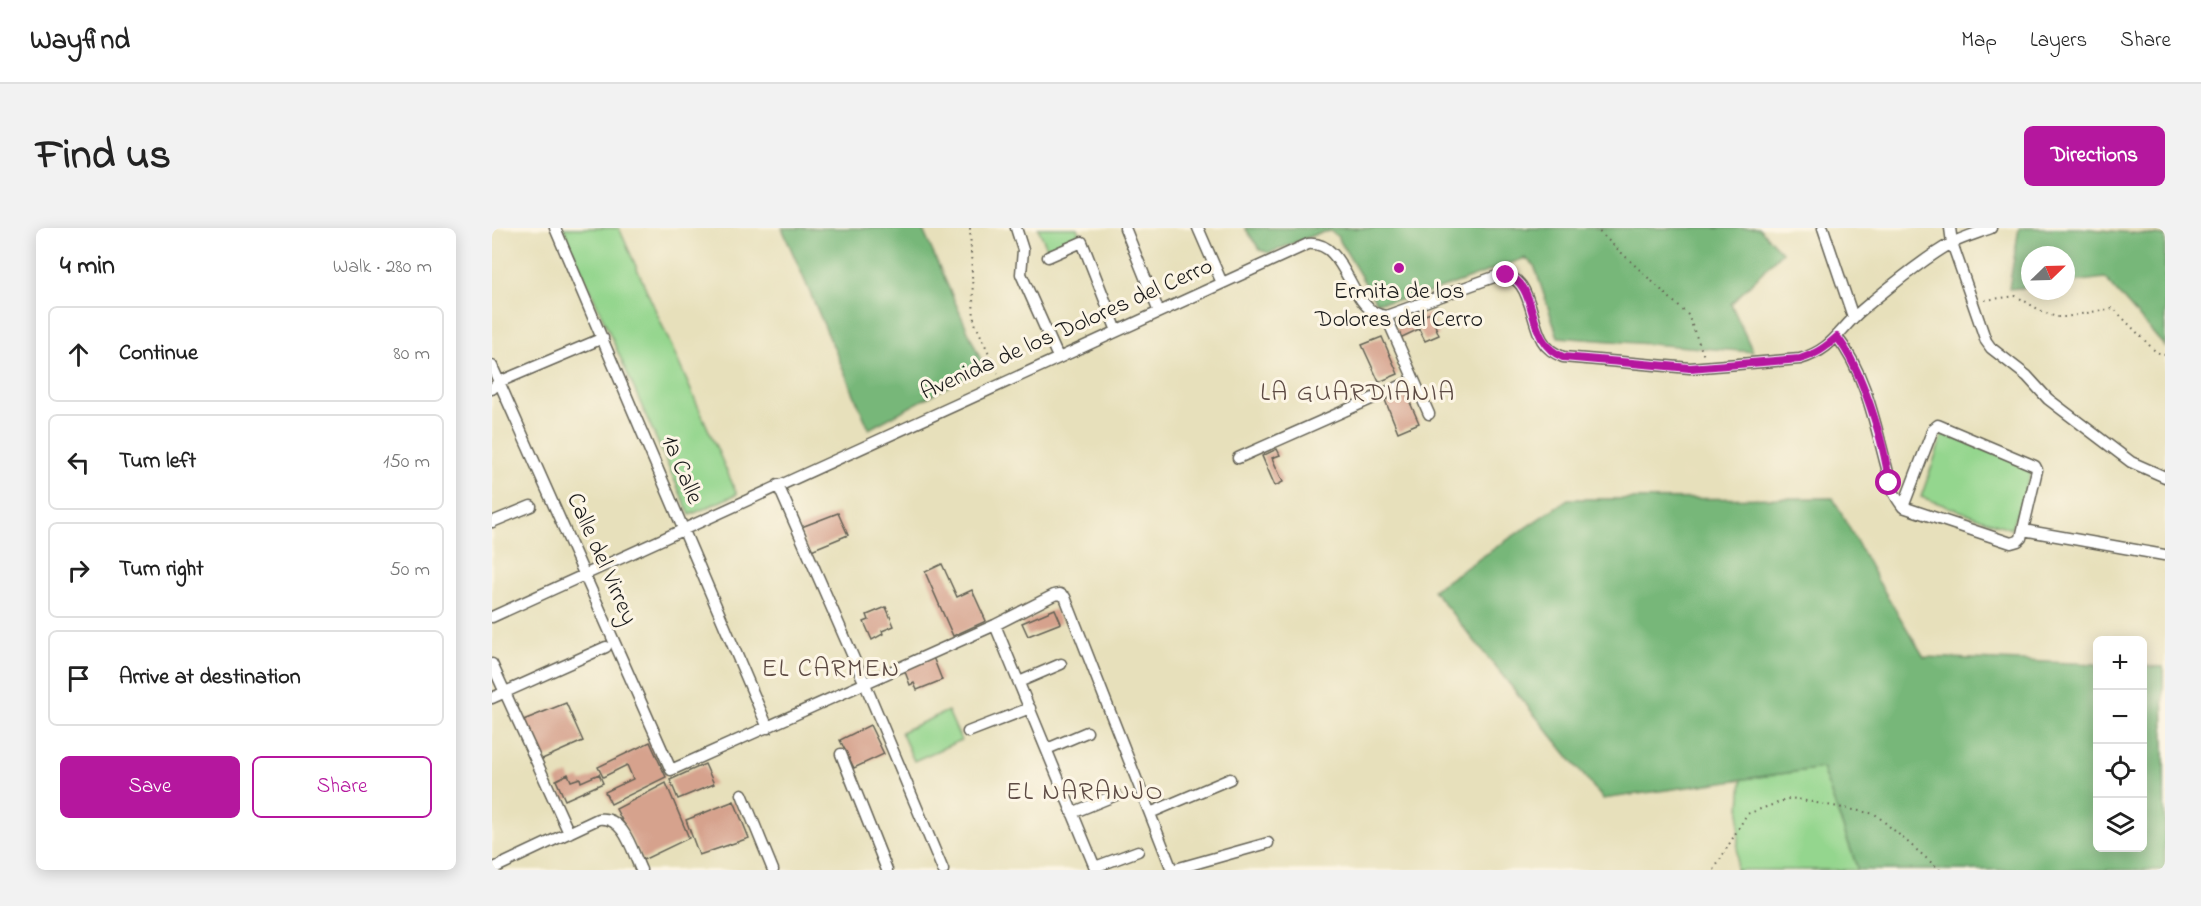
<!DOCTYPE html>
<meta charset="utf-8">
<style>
body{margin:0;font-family:"Indie Flower",sans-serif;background:#f2f2f2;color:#222}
.controls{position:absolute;right:18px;bottom:18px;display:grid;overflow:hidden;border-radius:9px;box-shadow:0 3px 15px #0003}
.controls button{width:54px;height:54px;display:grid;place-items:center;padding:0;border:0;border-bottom:2px solid #e0e0e0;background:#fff;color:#222;font:30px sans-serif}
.compass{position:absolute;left:1529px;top:18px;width:54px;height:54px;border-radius:50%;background:#fff;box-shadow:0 3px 15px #0003;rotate:67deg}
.stop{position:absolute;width:18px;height:18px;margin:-14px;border:4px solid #b5179e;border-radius:50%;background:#fff}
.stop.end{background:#b5179e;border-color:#fff;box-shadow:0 2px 6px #0008}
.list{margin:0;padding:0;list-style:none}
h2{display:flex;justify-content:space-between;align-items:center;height:78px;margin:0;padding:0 24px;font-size:26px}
h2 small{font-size:20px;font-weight:400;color:#767676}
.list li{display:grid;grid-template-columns:39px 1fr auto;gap:18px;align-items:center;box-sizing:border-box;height:96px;margin:0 12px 12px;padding:0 12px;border:2px solid #e0e0e0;border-radius:9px}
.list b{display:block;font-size:22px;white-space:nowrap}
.list em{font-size:20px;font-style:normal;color:#767676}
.actions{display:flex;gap:12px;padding:18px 24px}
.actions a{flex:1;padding:14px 0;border:2px solid #b5179e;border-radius:9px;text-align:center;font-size:21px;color:#b5179e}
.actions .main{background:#b5179e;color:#fff}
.icon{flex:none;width:33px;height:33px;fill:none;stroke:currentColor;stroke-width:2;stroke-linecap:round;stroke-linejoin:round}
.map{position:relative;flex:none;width:1673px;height:642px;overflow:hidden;border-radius:9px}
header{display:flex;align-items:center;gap:36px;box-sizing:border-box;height:84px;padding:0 30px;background:#fff;border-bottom:2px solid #e0e0e0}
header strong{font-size:28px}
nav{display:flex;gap:33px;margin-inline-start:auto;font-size:21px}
.intro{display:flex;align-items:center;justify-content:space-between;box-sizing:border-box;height:144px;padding:0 36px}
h1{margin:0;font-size:42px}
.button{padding:15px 27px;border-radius:9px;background:#b5179e;color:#fff;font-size:21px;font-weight:700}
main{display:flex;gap:36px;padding:0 36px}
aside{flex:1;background:#fff;border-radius:9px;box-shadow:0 3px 15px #0003}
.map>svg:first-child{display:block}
.green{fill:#94d68e;stroke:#587955;stroke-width:1.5}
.forest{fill:#77b779;stroke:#4a6a4a;stroke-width:1.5}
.building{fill:#d6a28d}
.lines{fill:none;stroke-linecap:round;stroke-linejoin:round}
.street-casing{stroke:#636154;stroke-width:13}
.path{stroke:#636154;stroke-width:2;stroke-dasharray:1.5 4.5;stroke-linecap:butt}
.street{stroke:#fff;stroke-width:10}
.route{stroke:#b5179e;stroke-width:8}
.poi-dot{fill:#b5179e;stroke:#fcf5e5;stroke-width:2}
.labels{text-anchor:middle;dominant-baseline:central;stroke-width:6;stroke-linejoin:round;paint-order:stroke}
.poi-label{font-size:24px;fill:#1c1c1c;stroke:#fcf5e5}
.street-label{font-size:24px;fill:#1c1c1c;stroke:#fcf5e5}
.neighbourhood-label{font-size:26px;letter-spacing:1.5px;fill:#5d4b44;stroke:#fcf5e5}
</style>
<header>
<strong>Wayfind</strong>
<nav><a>Map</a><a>Layers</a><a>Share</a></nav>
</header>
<div class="intro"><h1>Find us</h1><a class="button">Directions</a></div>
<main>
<aside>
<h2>4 min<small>Walk · 280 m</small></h2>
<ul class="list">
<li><svg class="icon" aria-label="ahead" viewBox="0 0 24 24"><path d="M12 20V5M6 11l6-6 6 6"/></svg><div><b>Continue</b></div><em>80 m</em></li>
<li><svg class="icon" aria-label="left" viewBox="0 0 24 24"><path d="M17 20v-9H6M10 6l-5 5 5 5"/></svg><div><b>Turn left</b></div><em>150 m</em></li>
<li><svg class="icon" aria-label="right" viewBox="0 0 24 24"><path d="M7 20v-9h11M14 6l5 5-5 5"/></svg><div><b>Turn right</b></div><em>50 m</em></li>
<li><svg class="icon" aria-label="arrive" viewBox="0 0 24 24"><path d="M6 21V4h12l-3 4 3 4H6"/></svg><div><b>Arrive at destination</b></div></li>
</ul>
<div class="actions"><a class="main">Save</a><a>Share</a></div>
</aside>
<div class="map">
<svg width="1673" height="642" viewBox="0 0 1673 642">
<rect width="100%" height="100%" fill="#fcf5e5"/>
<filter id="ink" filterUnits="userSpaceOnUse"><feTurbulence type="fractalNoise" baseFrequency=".0167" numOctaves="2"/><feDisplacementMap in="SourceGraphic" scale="12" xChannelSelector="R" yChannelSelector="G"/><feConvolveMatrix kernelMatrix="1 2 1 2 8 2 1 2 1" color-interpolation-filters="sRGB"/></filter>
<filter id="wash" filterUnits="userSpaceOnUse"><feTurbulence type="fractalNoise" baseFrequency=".008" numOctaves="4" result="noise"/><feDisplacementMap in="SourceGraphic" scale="24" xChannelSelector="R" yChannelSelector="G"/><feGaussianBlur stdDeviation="1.35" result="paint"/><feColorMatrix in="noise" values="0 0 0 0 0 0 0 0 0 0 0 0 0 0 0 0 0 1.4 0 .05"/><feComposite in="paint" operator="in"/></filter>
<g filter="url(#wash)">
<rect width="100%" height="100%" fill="#e7e0bb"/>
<path class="green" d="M71,0H127L245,266L198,287Z
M546,0H585L589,10L557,24Z
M1451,206L1541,240L1519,301L1429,269Z
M456,483L469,512L422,533L409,504Z
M1330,540L1366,642H1244L1250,551Z"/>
<path class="forest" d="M290,0H430L492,139L377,201Z
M753,0H1267L1290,24L1239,76L1261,124L1066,109L1042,37L1033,30L920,71L884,74L845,8L838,3L827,5L777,25L768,22Z
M1527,0H1588L1673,8V119L1613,50L1574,55V27H1538V59L1517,61Z
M1341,270L1386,353L1432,429L1605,436L1606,620H1650L1651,438L1671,439L1673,642H1366L1330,540L1111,571L941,362L1076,271Z"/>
<g id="blocks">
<path class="building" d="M938,85L947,107L933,113L927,101L908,110L903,100Z
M890,109L906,146L887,154L870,117Z
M913,163L927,195L906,204L893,172Z
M785,221L788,227L780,230L791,254L783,258L770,228Z
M346,285L356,307L317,323L307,300Z
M450,336L465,369L480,362L494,393L461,408L433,344Z
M394,379L402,398L390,403L391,406L380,412L372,394L377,392L375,387Z
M563,381L569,395L536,408L530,395Z
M441,429L450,452L425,462L422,455L418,457L412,441Z
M74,475L91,513L48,532L29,493Z
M378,497L392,526L362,540L348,512Z
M158,514L174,549L119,576L113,564L141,551L135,537L111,549L106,539Z
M213,536L222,556L186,571L178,552Z
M76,546L79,553L88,550L89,554L107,546L111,555L73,572L64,552Z
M174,555L197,610L151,632L124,581Z
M242,573L257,610L207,627L194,592Z"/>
</g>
</g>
<g filter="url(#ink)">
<use href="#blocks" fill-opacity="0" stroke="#636154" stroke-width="1.5"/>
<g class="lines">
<g class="street-casing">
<path id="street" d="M63,0L276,500
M524,0L531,22L529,46L566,129
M633,0L667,84
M706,0L730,55
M1331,0L1361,89
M1458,0L1460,15L1494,113L1499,120L1535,148L1556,171L1639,234L1673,249
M556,29L590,14L625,103
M894,88L937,186
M1345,109C1372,143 1382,191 1393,233C1399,254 1397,261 1411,279L1519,315L1526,313L1529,310L1545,242L1543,238L1446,197L1441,201L1411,279
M0,138L179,542L503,397L562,367L568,366L573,369L680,642
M0,161L7,154L111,110
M746,230L922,152
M286,257L373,456L451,642
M0,294L39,278
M1531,302L1672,327
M0,389L816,16C857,12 856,85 894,88L1002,49C1039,39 1037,90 1050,112C1055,121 1062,125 1071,129L1198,140L1308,131C1342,121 1346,102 1371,81C1396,60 1432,30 1460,15C1472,9 1486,5 1499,0
M503,397L604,642
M0,436L77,605
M527,454L569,436
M0,470L114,419
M476,504L538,480
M555,521L595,504
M349,526L395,642
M250,566L281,642
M580,585L624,567
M658,585L738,551
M603,639L646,623
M0,641L106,591C132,587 140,623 149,642
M680,642L776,615"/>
</g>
<path class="path" d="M478,0L482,93L506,145
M1103,0L1196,87L1212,128
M1493,72L1524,68L1551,84L1564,89H1574L1621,80L1664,124L1673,127
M1222,642L1255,586L1299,570L1383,586L1448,642"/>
<use href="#street" class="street"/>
</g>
</g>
<g class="lines" filter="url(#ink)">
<path class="route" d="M1014,47C1049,56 1031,113 1071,129L1198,140L1308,131C1324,126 1333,120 1345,109C1369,139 1393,216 1397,255"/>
</g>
<circle class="poi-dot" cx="907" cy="40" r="6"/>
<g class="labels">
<g class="poi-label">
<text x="907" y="64">Ermita de los<tspan x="907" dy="28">Dolores del Cerro</tspan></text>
</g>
<g class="street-label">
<text transform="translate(575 102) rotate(-24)">Avenida de los Dolores del Cerro</text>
<text transform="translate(189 242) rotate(67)">1a Calle</text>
<text transform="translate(109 331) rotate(66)">Calle del Virrey</text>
</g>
<g class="neighbourhood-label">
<text x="866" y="166">LA GUARDIANIA</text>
<text x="339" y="442">EL CARMEN</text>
<text x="593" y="565">EL NARANJO</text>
</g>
</g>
</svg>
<div class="controls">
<button>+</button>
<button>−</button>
<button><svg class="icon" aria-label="locate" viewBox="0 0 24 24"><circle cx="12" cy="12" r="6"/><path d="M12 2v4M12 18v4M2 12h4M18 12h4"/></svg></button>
<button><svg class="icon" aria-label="layers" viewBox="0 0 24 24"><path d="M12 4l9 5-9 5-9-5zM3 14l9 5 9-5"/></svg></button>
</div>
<svg class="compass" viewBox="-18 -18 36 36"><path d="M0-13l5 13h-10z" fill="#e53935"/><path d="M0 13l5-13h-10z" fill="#767676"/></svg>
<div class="stop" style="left:1397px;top:255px"></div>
<div class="stop end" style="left:1014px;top:47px"></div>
</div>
</main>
